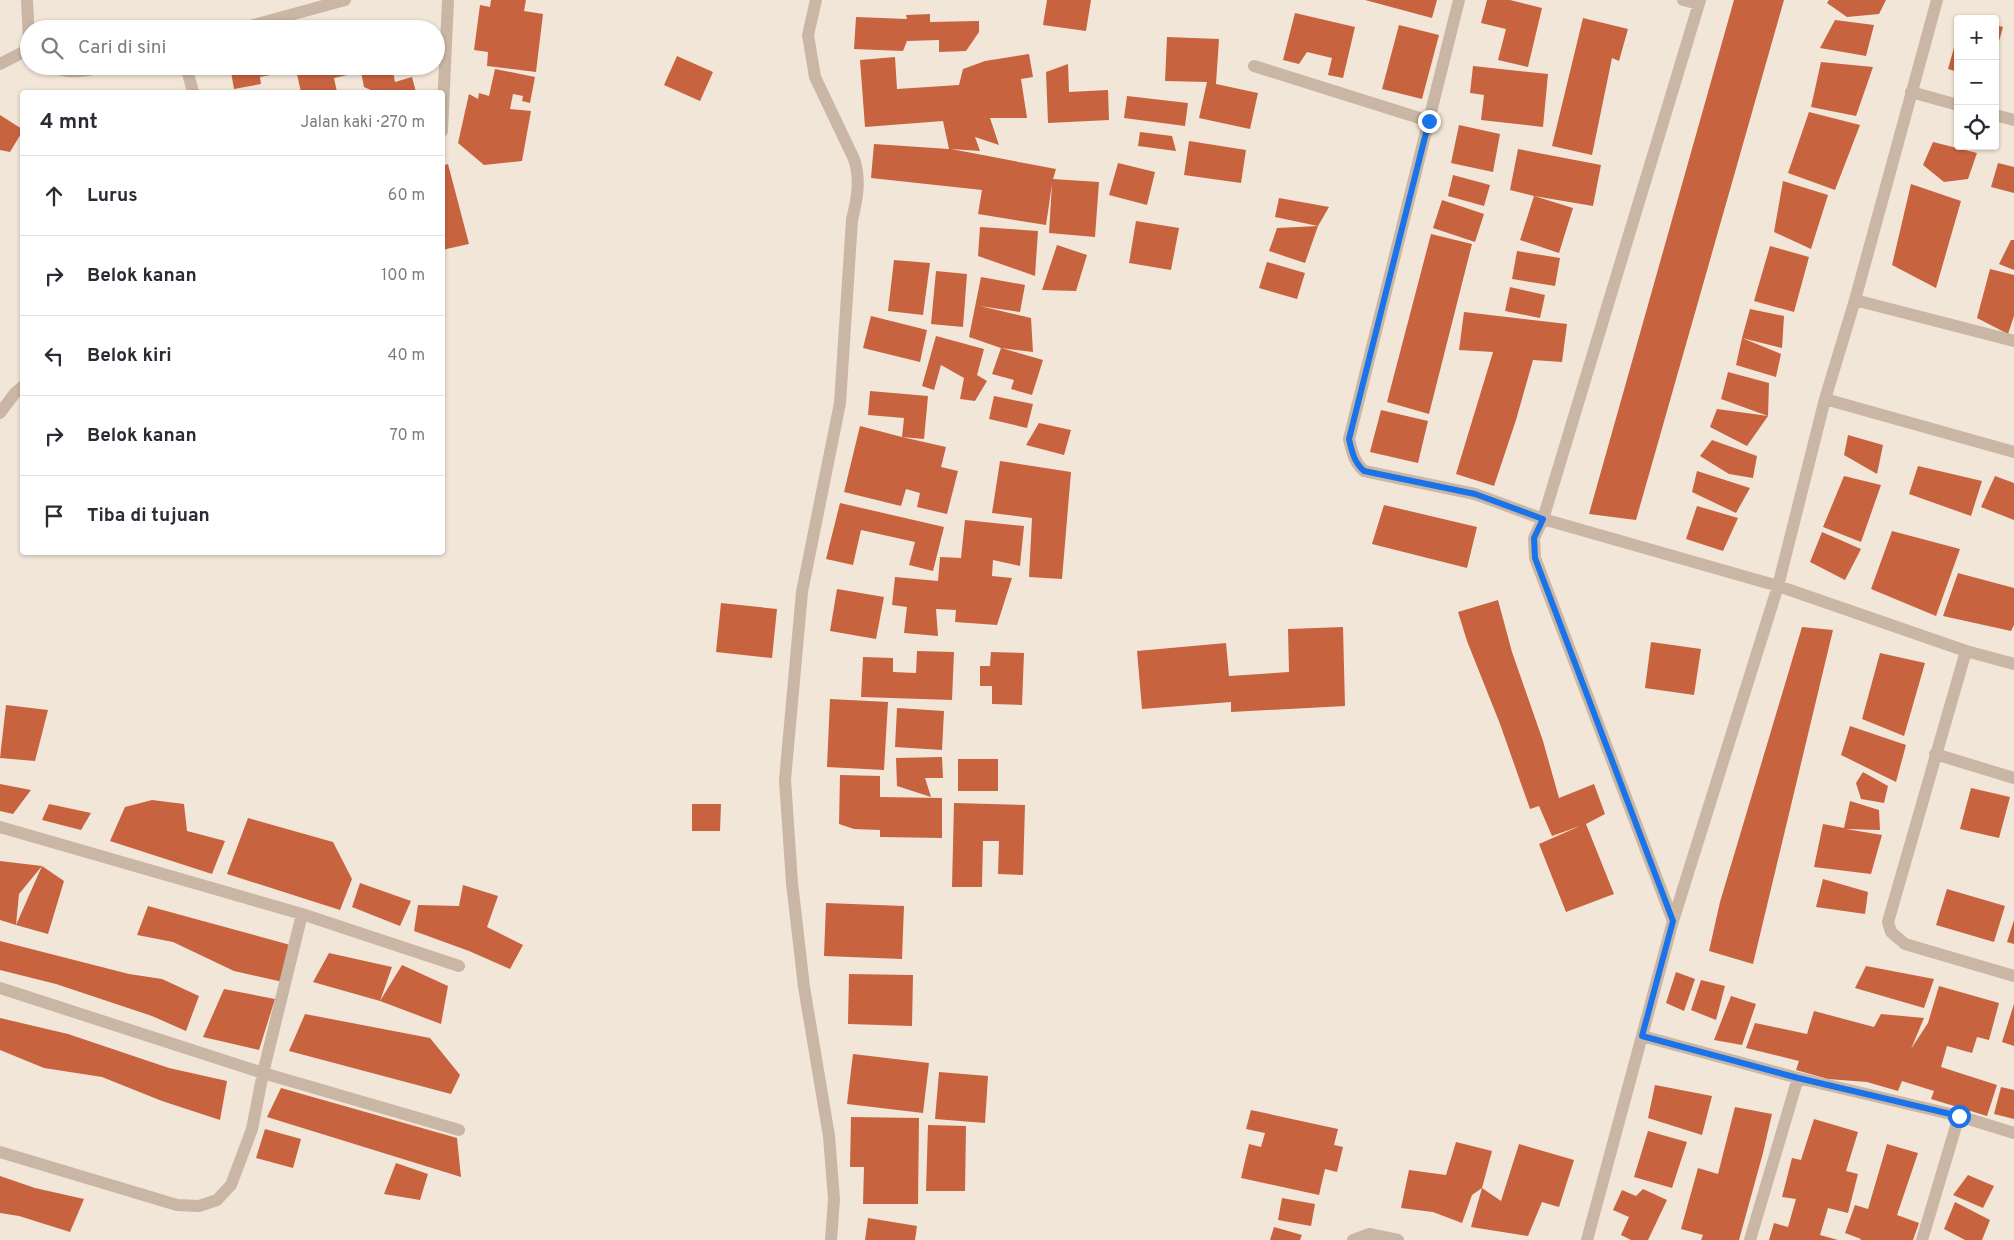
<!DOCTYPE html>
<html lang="id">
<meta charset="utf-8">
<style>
body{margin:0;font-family:Overpass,sans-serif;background:#f7f7f7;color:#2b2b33}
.controls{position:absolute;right:15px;top:15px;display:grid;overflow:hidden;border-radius:5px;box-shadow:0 1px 4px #0004}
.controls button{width:45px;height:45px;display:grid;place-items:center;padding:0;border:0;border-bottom:1px solid #e1e1e2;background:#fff;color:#2b2b33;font:25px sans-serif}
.stop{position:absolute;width:15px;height:15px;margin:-11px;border:4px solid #1a73e8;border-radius:50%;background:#fff}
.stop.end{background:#1a73e8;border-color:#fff;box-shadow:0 1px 5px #0008}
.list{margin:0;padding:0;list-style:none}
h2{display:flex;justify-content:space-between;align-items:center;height:65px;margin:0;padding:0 20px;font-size:21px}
h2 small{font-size:16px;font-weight:400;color:#7c7c81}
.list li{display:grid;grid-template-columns:32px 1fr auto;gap:15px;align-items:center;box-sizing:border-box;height:80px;padding:0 20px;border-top:1px solid #e1e1e2}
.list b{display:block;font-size:19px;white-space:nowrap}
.list em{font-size:16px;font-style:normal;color:#7c7c81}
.icon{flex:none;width:28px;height:28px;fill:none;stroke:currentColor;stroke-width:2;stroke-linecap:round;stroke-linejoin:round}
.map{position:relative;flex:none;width:2014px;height:1240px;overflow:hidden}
.search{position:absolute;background:#fff;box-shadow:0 1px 4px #0004;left:20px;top:20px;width:425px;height:55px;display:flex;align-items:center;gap:12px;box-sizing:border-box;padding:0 18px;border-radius:28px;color:#7c7c81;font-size:19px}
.panel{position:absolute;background:#fff;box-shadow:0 1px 4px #0004;left:20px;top:90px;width:425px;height:465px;border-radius:5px}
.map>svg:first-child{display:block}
.building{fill:#c86340}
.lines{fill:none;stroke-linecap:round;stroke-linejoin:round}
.minor{stroke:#cab6a4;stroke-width:12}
.route{stroke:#1a73e8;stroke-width:6}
</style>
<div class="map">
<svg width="2014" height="1240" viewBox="0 0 2014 1240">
<rect width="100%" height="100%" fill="#f2e6d8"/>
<path class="building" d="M491,0H526L524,11L543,14L536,72L487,66L488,52L474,50L480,5L490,7Z
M1047,0H1091L1086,31L1043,25Z
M1365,0H1437L1432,18Z
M1487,0H1510L1542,8L1528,67L1498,60L1506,29L1481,23Z
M1734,0H1784L1636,520L1589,514Z
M1829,0H1886L1879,14L1847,17L1827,3Z
M1295,13L1355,27L1343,78L1328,75L1332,58L1307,52L1299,64L1283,60Z
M930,14V22L979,21V32L966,51L939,52V40L907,41L903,51L854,49L856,17L907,19L906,15Z
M1583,18L1628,29L1619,61L1612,58L1592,155L1552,146Z
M1835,20L1874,25L1866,56L1820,48Z
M385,21L386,29H346V28Z
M1399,25L1439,35L1422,99L1382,89Z
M1995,25L2003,27L1996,52H1995Z
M1167,37L1219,39L1216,84L1258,93L1250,129L1199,118L1207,82L1165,81Z
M1957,37H1958V72L1948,69Z
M1029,54L1033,77L1021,79L1027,118H990L999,145L975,137L980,151L951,149L1056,169L1053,179L1099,182L1095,237L1049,233L1052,184L1046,225L978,214L982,190L871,178L874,144L949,149L943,121L865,127L860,60L895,57L897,89L959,85L963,69L985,61Z
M677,56L713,72L700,101L664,85Z
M1821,62L1873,67L1856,116L1811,107Z
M1068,64L1069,92L1108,90L1109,120L1048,123L1046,72Z
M230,66H392L395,82L412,77L416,92H386L385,90L383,92H375L364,87L361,72L334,78L337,92H301L296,70L260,77L261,84L234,89Z
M1473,66L1548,74L1543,127L1481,120L1484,95L1470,93Z
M495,69L535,77L530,103L522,101L523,96L513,94L510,109L531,111L522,161L484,165L458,143L469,94L478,99L479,93L489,96Z
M1127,96L1188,103L1185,126L1124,118Z
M1809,112L1860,125L1835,190L1788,173Z
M0,115L22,129V132L10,152L0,150Z
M1459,125L1500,134L1493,172L1451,163Z
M1140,132L1172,136L1176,151L1138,146Z
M1189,141L1246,150L1241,183L1184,175Z
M1933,142L1977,153L1968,179L1944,182L1923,165Z
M1518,149L1601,165L1593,206L1534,196L1510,190Z
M1118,163L1155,172L1147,205L1109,195Z
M1998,163L2014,167V193L1991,187Z
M448,164L469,244L442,250V166Z
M1453,175L1490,185L1484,206L1448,196Z
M1783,181L1828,195L1811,249L1774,232Z
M1911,184L1961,201L1936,288L1892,265Z
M1534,196L1573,208L1559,253L1520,240Z
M1279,198L1329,207L1318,226L1305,263L1269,251L1277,228L1318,226L1275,217Z
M1442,200L1484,214L1475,242L1433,228Z
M1136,221L1179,228L1171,270L1129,263Z
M980,227L1038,231L1035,276L978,256Z
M1431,234L1472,244L1429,414L1387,402Z
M2011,240H2014V270L1999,264Z
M1057,245L1087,255L1076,291L1042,290Z
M1770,246L1809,257L1794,312L1754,301Z
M1517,251L1560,258L1555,286L1512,279Z
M894,260L930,263L923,315L888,311Z
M1267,262L1305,273L1297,299L1259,288Z
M1990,269L2014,275V316L2008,334L1977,318Z
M936,271L967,274L963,327L931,324Z
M981,277L1025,285L1020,312L980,306L1031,318L1033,352L1001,348L969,337Z
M1510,287L1545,295L1540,318L1505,311Z
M1750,309L1784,316L1782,348L1742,338Z
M1464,312L1567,324L1562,362L1533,360L1516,420L1494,486L1456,474L1493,352L1459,350Z
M871,316L927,330L920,362L863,348Z
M936,336L984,349L977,375L987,381L975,401L960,399L964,378L941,365L934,390L922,386Z
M1742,338L1781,354L1776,377L1736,365Z
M1001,348L1043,360L1032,395L1011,389L1014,380L992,374Z
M1728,372L1769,383L1768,416L1747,446L1710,427L1717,409L1768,416L1721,399Z
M870,391L928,396L924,439L902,437L946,447L941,467L958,471L947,514L917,507L920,493L906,489L901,506L844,492L860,426L902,437L904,418L868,415Z
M994,396L1033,404L1027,428L989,419Z
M1381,410L1428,421L1418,463L1370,452Z
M1039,423L1071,430L1064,455L1026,445Z
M1848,435L1883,445L1877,474L1844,455Z
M1712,440L1757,456L1753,478L1729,474L1700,456Z
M1000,461L1071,472L1062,579L1029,577L1032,518L992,513Z
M1918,466L1982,481L1971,516L1909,494Z
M1697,471L1750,488L1736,513L1692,492Z
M1844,476L1881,485L1861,542L1823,527Z
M1995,476L2014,483V520L1981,507Z
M840,503L944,527L933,571L909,565L915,542L861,530L853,565L826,559Z
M1384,505L1477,527L1467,568L1372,544Z
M1697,506L1738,518L1723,551L1686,539Z
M965,520L1024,526L1020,566L993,560L992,576L1012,578L997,625L955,622L956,610L936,609L938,636L904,633L907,607L892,605L895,577L938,581L940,557L961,558Z
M1892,531L1960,549L1936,616L1871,589Z
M1822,532L1861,549L1845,580L1810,562Z
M1958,573L2014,588V625L2011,631L1943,616Z
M837,589L884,597L876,639L830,631Z
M1498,600L1512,652L1543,741L1559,798L1594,784L1605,814L1586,824L1614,894L1566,912L1539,844L1580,826L1552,836L1539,806L1530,809L1500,724L1467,641L1458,612Z
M721,603L777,609L772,658L716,652Z
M1343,627L1345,706L1231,712V702L1142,709L1137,651L1226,643L1229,676L1289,672L1288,629Z
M1802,627L1833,630L1753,964L1709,951L1720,902Z
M1651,642L1701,649L1694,695L1645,688Z
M917,651L954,652L952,700L861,697L863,657L893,658V672L916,673Z
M991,652L1024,653L1022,705L992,704V686H980V666H990Z
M1880,653L1925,663L1904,736L1862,719Z
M830,699L888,702L884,770L827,767Z
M6,705L48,710L35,761L0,758Z
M897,708L944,711L942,750L895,747Z
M1850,726L1906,745L1896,782L1841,755Z
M942,757L943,778H925L931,797L897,786L896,758Z
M958,759H998V791H958Z
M1863,772L1888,786L1884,803L1861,799L1856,783Z
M840,775L880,776V797L942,798V838L880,837V830L854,829L839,824Z
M0,784L31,790L13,814L0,811Z
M1971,788L2010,797L1999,838L1960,829Z
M152,800L184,804L187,831L225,841L212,874L110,841L125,807Z
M1850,801L1879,810L1880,830L1846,829L1882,835L1871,874L1814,867L1823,824L1844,828Z
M954,803L1025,805L1023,875L998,874L999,841H983L982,887H952Z
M49,804L91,813L81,830L42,820Z
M692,804H721L720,831H692Z
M248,818L333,842L352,879L340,910L227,874Z
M0,861L42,866L64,881L48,934L16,925L42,866L19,894L16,925L0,920Z
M1823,879L1868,892L1865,914L1816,907Z
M360,883L411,901L400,926L352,907Z
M463,885L498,896L487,927L523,945L510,969L469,951L414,931L418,905L459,906Z
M1947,889L2005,906L1994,942L1936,925Z
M826,903L904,906L902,959L824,956Z
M148,906L294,946L283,982L234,971L173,942L137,935Z
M2014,920V944L2007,942Z
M0,941L129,974L162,979L199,996L186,1031L152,1016L56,984L0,970Z
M329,953L392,967L380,1001L313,982Z
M402,965L448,986L441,1024L380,1001Z
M1866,966L1934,979L1924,1008L1855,988Z
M1676,972L1695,979L1684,1011L1666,1003Z
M849,974L913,975L912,1026L848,1024Z
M1701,980L1725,986L1716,1020L1691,1010Z
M1939,986L1999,1003L1989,1040L1977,1037L1972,1053L1947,1046L1941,1067L1997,1085L1987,1116L1931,1099L1934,1091L1902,1081L1898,1091L1867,1082L1828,1079L1796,1070L1799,1061L1746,1048L1755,1023L1807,1034L1814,1011L1874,1027L1881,1014L1924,1018L1911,1049L1928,1023Z
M224,989L275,999L259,1050L203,1037Z
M1731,996L1756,1004L1742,1045L1714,1040Z
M2014,1004V1046L2002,1042Z
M305,1014L430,1038L460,1075L451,1094L289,1051Z
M0,1018L68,1034L169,1068L227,1081L220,1120L162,1101L102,1077L44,1068L0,1050Z
M853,1054L929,1063L923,1113L847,1104Z
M939,1072L988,1076L985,1123L935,1119Z
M1655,1085L1712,1096L1702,1135L1648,1118Z
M2001,1087L2014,1090V1119L1994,1114Z
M281,1088L457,1138L461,1177L267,1117Z
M1735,1107L1772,1114L1763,1153L1739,1240H1701L1703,1235L1681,1229L1698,1168L1718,1174Z
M1251,1110L1338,1129L1334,1145L1343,1147L1337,1172L1325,1169L1319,1195L1241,1178L1249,1144L1261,1147L1265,1133L1246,1129Z
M851,1117L919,1118L918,1204H863L864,1167H850Z
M1814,1119L1858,1132L1846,1171L1858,1174L1848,1213L1828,1208L1820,1235L1838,1240H1769L1774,1223L1788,1227L1796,1199L1782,1197L1792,1158L1801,1160Z
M928,1125L966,1126L965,1191H926Z
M265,1129L301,1139L293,1168L256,1158Z
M1648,1131L1687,1142L1672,1188L1634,1177Z
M1456,1142L1492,1151L1482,1188L1501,1201L1519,1144L1574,1160L1559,1207L1542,1202L1528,1236L1471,1227L1482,1188L1472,1195L1462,1223L1433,1212L1401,1208L1409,1170L1446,1175Z
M1887,1144L1918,1153L1897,1215L1919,1223L1913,1240H1860L1861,1239L1845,1233L1855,1205L1868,1209Z
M396,1163L428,1174L420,1200L384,1194Z
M1968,1175L1994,1186L1983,1208L1953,1195Z
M0,1176L35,1188L84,1199L70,1232L19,1216L0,1213Z
M1643,1189L1667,1200L1648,1240H1631L1621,1235L1629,1217L1613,1210L1622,1190L1636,1196Z
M1282,1198L1315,1204L1311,1226L1278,1220Z
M1955,1202L1990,1220L1982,1240H1965L1944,1229Z
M868,1218L917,1226L915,1240H865Z
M1274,1227L1302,1235L1300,1240H1270Z"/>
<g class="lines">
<path class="minor" d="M27,0L29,41
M816,0L808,35L815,77L854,159C861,180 857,199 852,220L840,403L802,592L785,780L792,883L804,987L829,1136L834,1199L831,1240
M1459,0L1349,439C1352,452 1354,462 1364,471L1475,494L1543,519L1778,586L1966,651L2014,664
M1683,0L1699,4
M239,29L345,0
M0,64L29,49
M49,66C68,74 85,72 104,66
M186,66L193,92
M1254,66L1429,121
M1911,92L1958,105
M1995,115L2014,120
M442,131L448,0
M1855,300L2014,341
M1825,399L2014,452
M0,413L15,393L22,387
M1966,651L1888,922L1891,932L1905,944L2014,976
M1935,754L2014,778
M0,827L302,914L459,966
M1673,921L1535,558L1534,538L1543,519L1700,0
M0,988L263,1073L459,1130
M1642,1036L1798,1078L1959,1116L2014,1133
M0,1152L177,1205L199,1206L217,1200L231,1185L252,1129L263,1073L302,914
M1353,1240L1369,1234L1398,1240
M1587,1240L1673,921L1778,586L1825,399L1855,300L1937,0
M1750,1240L1798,1078
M1922,1240L1959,1116"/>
</g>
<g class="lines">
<path class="route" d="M1429,121L1349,439C1352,452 1354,462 1364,471L1475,494L1543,519L1534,538L1535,558L1673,921L1642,1036L1798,1078L1959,1116"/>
</g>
</svg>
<div class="controls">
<button>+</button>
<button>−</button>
<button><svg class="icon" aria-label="locate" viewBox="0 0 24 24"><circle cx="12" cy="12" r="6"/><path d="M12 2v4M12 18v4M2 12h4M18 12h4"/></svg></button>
</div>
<div class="stop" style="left:1959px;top:1116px"></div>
<div class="stop end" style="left:1429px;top:121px"></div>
<div class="search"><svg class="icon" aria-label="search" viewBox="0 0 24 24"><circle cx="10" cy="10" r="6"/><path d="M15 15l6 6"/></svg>Cari di sini</div>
<section class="panel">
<h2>4 mnt<small>Jalan kaki · 270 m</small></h2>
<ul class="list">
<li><svg class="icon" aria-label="ahead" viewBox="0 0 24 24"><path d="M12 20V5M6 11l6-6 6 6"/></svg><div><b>Lurus</b></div><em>60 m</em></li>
<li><svg class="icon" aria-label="right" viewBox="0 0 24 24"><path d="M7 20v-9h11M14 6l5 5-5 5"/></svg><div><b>Belok kanan</b></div><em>100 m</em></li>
<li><svg class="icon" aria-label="left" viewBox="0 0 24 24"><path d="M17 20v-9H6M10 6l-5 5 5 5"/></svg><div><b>Belok kiri</b></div><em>40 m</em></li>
<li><svg class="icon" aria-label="right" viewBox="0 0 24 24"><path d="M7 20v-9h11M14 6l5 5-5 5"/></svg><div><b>Belok kanan</b></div><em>70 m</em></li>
<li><svg class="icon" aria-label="arrive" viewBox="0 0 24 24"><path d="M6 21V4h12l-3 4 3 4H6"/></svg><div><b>Tiba di tujuan</b></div></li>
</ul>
</section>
</div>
